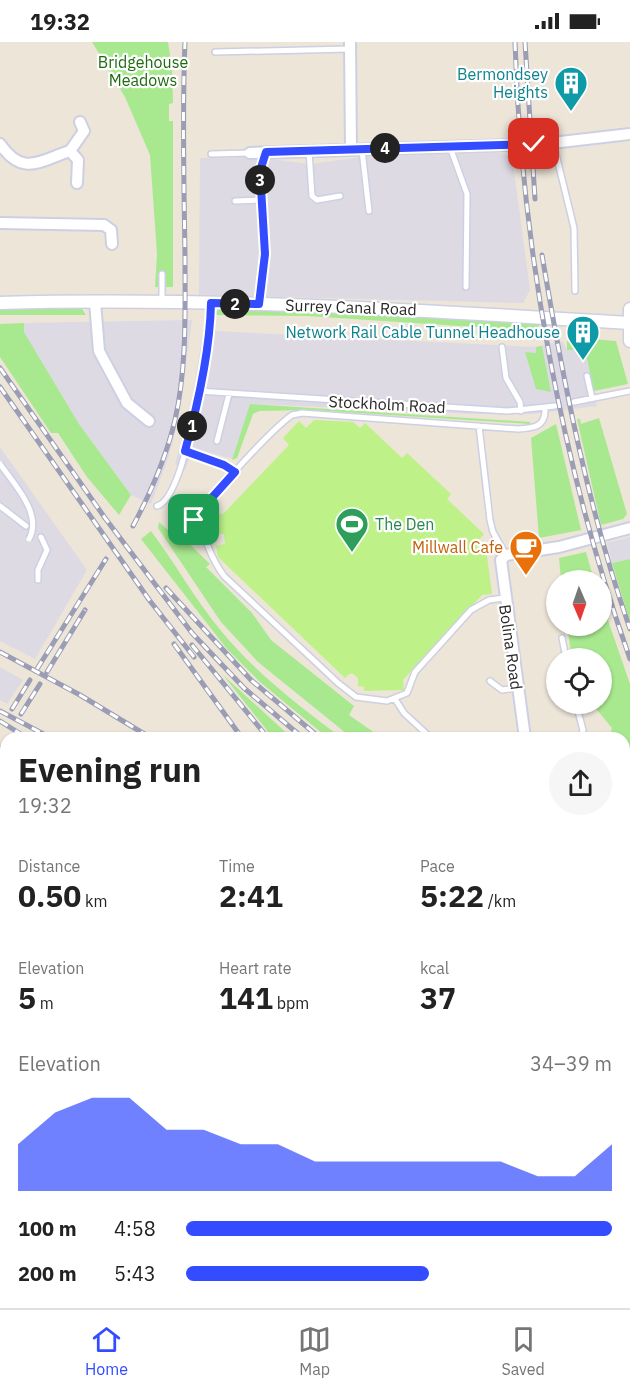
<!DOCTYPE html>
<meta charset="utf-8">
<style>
:root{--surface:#fff;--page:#f6f6f6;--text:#222;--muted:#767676;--line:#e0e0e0;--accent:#334cff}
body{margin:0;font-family:"IBM Plex Sans",sans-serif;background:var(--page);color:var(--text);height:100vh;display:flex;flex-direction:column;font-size:22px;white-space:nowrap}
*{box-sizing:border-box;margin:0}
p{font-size:20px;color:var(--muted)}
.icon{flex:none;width:33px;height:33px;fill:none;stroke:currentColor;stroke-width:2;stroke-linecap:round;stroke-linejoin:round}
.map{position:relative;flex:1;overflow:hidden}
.side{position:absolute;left:0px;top:690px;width:630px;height:576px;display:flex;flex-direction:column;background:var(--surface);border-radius:18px 18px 0 0;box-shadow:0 2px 4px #0004}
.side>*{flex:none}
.needle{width:39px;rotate:178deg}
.tools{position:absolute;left:546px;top:528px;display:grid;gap:12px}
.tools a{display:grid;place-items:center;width:66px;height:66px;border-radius:50%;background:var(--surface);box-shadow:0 2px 4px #0004;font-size:30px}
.pin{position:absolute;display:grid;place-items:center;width:51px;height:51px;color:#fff;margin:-26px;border-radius:12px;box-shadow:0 3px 9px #0006}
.km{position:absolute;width:30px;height:30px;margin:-15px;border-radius:50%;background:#222;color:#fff;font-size:16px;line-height:30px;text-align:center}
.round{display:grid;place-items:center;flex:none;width:63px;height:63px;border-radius:32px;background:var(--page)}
.overview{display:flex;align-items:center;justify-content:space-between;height:102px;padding:0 18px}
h1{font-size:33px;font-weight:700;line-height:45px}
.stats{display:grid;grid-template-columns:repeat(3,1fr);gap:9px;height:102px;padding:6px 18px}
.stats div{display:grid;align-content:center}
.stats b{font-size:30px;font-weight:700}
.stats small{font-size:16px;font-weight:400}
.stats p{font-size:16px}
.chart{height:168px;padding:12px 18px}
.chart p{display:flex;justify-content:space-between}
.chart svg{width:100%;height:108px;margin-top:6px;fill:var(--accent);opacity:.7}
ul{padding:0 18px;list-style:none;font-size:20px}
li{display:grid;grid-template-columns:96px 72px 1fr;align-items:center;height:45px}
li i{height:15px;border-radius:8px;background:var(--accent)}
.status{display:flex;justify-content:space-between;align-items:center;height:42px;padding:0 30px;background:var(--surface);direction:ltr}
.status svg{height:16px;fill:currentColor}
.menu{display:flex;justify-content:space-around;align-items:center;height:84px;border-top:2px solid var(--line);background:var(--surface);font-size:16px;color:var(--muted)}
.menu a{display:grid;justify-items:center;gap:3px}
.menu .selected{color:var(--accent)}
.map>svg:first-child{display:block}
.industrial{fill:#dddae4}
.green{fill:#a8e98f}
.pitch{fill:#bef289}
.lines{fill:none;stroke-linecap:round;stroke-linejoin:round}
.service-casing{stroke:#cdd0e3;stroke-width:8}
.minor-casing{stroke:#cdd0e3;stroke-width:14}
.tertiary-casing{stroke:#cdd0e3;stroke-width:15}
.service{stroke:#fff;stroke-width:5}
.minor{stroke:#fff;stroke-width:10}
.tertiary{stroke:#fff;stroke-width:12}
.rail-casing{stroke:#9b9db5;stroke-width:5}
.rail{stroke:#fff;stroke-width:3;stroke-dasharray:9;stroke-linecap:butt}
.service-bridge-casing{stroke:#cdd0e3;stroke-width:8;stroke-linecap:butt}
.service-bridge{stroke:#fff;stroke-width:5}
.route-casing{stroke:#fff;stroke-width:12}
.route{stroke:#334cff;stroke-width:8}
.labels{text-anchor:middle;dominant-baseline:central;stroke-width:4.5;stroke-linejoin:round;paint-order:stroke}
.park-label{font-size:16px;fill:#1f6b12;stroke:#fff}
.culture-label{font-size:16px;fill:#0d838f;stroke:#fff;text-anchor:end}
.street-label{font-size:16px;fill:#282828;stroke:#fff}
.leisure-label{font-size:16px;fill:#27864d;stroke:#fff;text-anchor:start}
.food-label{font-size:16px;fill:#c56008;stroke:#fff;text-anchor:end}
</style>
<div class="status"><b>19:32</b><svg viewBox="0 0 49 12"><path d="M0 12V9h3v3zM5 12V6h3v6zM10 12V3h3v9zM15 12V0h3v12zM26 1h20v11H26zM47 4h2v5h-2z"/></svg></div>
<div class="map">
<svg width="630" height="1266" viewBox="0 0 630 1266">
<rect width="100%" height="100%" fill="#ece5d8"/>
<path class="industrial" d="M495,110L512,114L530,248L523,261L199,253L200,116L254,115L310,122L363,115Z
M192,278L178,379L168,417L151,462L131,453L79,382L24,290V281Z
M205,279H214V289L534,305L562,299L567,308L585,307L597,364L533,372H476L252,362L233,417L193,406L185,428L175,422L191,362Z
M0,405L87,528L35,617L0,599Z
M630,495V517L612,521L607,501Z
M0,625L23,638L7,662L0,658Z
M624,904L630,908V1036L624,1032Z"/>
<path class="green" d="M92,0H168L172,25L173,61L169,62V79H173V245H155L157,212L150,113L125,55Z
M0,267H82L86,273H0Z
M221,267H290L539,282L538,289L307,274L216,273V269Z
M24,281V290L79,382L131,453L119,473L87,435L58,391H51L0,315V282Z
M590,297L616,299L628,342L594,349L585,308H567V299Z
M542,304L551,350L536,347L525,310L536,311V305Z
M250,362L530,380V382L311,368L259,369L253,372L237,416L232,418Z
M599,376L627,472L623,477L601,483L577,377H580L581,382Z
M556,382L581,488L539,496L531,396Z
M159,480L176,495L178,491L210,522L206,525L252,571L271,598L354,664L349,673L382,696H352L258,620L221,580L158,486Z
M151,489C176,522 195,558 222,590C256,631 299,664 342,696H328L260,640L227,607L141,497Z
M586,510L594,538H561L559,516Z
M630,517V580L612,521Z
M602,561L630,642V723L624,715V696H609L612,686L592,662H602V616H572L567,584H602Z
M223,633L292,696H273Z"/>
<path class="pitch" d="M314,378L353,380L360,386L365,381L402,416L407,411L451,452L447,457L484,492L478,499L486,506L492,552L482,553L403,638L404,648L364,649V645L358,644V636L353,632H349L345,636L218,515L216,504L225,502L224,492H216L213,471L223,472L289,403L283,396L299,379L306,386Z"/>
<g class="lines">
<defs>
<path id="service" d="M215,10L349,7
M553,100L574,186L575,249
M450,105L467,152L466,245
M362,108L369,169
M309,109L312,154L317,158L340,154
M211,112L250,111
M261,158L260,129L266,110
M235,159L261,158L265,212L259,262
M162,232V259
M502,305L506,336L520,360L521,369
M587,334L592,356
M198,349L507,369L555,364
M574,360L630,349
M479,384L490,478L493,490L506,513
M217,399L229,352
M185,409L224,423L235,430
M0,464L26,484
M157,464C186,456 205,311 210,280L211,262
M181,472L202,479
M38,538V528L47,508L41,495
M504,556L489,558L471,568L415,630L407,651L387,659L356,655L338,641L224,534C213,519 200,492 203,473C206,456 275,385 292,373L302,371L518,387C534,386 546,385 545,366
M562,596L566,616
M490,639L502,648L518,646
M395,657L404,671L431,696
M576,662L583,688L580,696
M512,696L524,691
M624,769L630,774
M624,949L630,953
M624,1024L630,1029
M624,1214L630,1213"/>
<path id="minor" d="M350,0L351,107
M0,102C23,135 39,119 70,109L78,118L77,141
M70,109L84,89L80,80
M250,111L543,102L630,92
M0,181L104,183L111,188L112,202
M95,260L99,309L127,361L149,379
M525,696L501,518L506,513L559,505L630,486
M0,831L6,834
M0,996L6,993
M624,1130L630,1134
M0,1152L6,1151
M625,1226L630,1243
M238,1260L240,1266
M566,1260L567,1266
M0,1262L6,1260
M126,1266L143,1260"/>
<path id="tertiary" d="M0,261C210,255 420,268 630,281
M630,267V299"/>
</defs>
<use href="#service" class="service-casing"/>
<use href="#minor" class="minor-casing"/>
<use href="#tertiary" class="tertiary-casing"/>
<use href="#service" class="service"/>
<use href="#minor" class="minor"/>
<use href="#tertiary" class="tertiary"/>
<defs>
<path id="rail" d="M515,0C521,204 562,425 630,617
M525,0L535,157
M542,213C563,338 588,467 630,587
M0,326L105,476L192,591L244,646L303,696
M0,345L150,559L194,615
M133,484C151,450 166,416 175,378C187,325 185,269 185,215C184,143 182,71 185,0
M166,546L251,638L320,696
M174,602L242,696
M192,603L268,696
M0,610L80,653L151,696
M37,627L106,517
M47,630L85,568
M12,667L30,638
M0,669L51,696
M21,672L40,642
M0,679L27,696
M0,709L6,699
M624,882L630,885
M624,893L630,896
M624,1044L630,1048
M624,1057L630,1061
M624,1069L630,1073
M624,1093L630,1096
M624,1105L630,1108"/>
</defs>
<use href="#rail" class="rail-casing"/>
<use href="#rail" class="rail"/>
<defs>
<path id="service-bridge" d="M0,422C14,442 43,472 29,497"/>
</defs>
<use href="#service-bridge" class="service-bridge-casing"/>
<use href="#service-bridge" class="service-bridge"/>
</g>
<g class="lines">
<defs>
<path id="route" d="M194,478L202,479L208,460L235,430L224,423L185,409C198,362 210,310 211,261L259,262L265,212L260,129L266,110L534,102"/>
</defs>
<use href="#route" class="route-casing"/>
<use href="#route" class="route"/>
</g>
<defs>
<symbol id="building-pin" viewBox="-11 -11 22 30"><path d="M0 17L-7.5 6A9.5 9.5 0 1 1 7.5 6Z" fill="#0f9aa8" stroke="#fff"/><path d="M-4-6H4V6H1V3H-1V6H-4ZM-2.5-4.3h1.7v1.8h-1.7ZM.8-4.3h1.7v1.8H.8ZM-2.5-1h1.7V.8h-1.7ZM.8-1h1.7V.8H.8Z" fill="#fff"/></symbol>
<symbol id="stadium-pin" viewBox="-11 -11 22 30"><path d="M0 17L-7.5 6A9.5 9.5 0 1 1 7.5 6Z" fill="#2e9e5b" stroke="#fff"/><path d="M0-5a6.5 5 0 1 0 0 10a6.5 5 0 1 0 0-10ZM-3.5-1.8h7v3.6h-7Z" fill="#fff"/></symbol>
<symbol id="cafe-pin" viewBox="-11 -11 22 30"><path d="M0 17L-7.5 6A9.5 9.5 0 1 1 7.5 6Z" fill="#e8710a" stroke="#fff"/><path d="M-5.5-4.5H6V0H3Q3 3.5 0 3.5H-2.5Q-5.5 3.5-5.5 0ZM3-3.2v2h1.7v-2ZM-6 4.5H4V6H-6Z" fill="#fff"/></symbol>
</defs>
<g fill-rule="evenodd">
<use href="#building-pin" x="552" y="22" width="38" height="52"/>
<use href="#building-pin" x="564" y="271" width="38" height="52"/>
<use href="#stadium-pin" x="333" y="463" width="38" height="52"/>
<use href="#cafe-pin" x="507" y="486" width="38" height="52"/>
</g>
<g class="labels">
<g class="park-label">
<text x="143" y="20">Bridgehouse<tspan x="143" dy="18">Meadows</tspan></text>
</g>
<g class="culture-label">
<text x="548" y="32">Bermondsey<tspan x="548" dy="18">Heights</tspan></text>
<text x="560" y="290">Network Rail Cable Tunnel Headhouse</text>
</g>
<g class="street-label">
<text transform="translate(351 265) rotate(2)">Surrey Canal Road</text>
<text transform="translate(387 362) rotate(3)">Stockholm Road</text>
<text transform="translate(511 605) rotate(82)">Bolina Road</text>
</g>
<g class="leisure-label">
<text x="375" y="482">The Den</text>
</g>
<g class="food-label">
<text x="503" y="505">Millwall Cafe</text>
</g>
</g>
</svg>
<div class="tools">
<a><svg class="needle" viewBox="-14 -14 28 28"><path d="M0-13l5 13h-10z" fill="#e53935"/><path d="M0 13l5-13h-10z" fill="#767676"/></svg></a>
<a><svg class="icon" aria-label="locate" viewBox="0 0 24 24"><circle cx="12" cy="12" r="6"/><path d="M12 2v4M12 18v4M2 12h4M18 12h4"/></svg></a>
</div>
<div class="pin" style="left:194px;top:478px;background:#1e9e55"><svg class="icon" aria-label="arrive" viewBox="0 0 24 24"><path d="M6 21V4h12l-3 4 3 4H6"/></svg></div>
<div class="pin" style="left:534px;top:102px;background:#d93025"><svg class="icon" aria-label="check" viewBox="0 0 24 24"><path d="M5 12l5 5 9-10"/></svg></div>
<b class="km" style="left:192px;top:384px">1</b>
<b class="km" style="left:235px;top:262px">2</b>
<b class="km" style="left:260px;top:138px">3</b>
<b class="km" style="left:385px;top:106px">4</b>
<section class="side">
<div class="overview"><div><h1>Evening run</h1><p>19:32</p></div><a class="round"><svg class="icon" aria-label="share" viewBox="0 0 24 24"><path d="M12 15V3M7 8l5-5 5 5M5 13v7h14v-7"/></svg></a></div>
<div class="stats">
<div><p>Distance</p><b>0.50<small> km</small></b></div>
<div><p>Time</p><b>2:41</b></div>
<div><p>Pace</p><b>5:22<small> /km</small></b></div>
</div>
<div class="stats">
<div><p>Elevation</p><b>5<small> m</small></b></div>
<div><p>Heart rate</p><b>141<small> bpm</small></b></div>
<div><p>kcal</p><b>37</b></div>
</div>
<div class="chart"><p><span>Elevation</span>34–39 m</p>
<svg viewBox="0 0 160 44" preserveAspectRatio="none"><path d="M0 44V25L10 12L20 6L30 6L40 19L50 19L60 25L70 25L80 32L90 32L100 32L110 32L120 32L130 32L140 38L150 38L160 25V44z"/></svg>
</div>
<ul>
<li><b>100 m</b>4:58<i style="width:100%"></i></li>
<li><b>200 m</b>5:43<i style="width:57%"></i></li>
</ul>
</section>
</div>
<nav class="menu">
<a class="selected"><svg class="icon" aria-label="home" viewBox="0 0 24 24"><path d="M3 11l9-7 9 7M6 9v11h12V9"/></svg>Home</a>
<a><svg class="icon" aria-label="map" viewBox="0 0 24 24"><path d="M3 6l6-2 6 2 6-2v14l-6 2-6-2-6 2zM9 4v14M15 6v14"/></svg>Map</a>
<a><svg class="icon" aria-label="saved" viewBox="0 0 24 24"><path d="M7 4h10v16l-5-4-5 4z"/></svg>Saved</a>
</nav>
